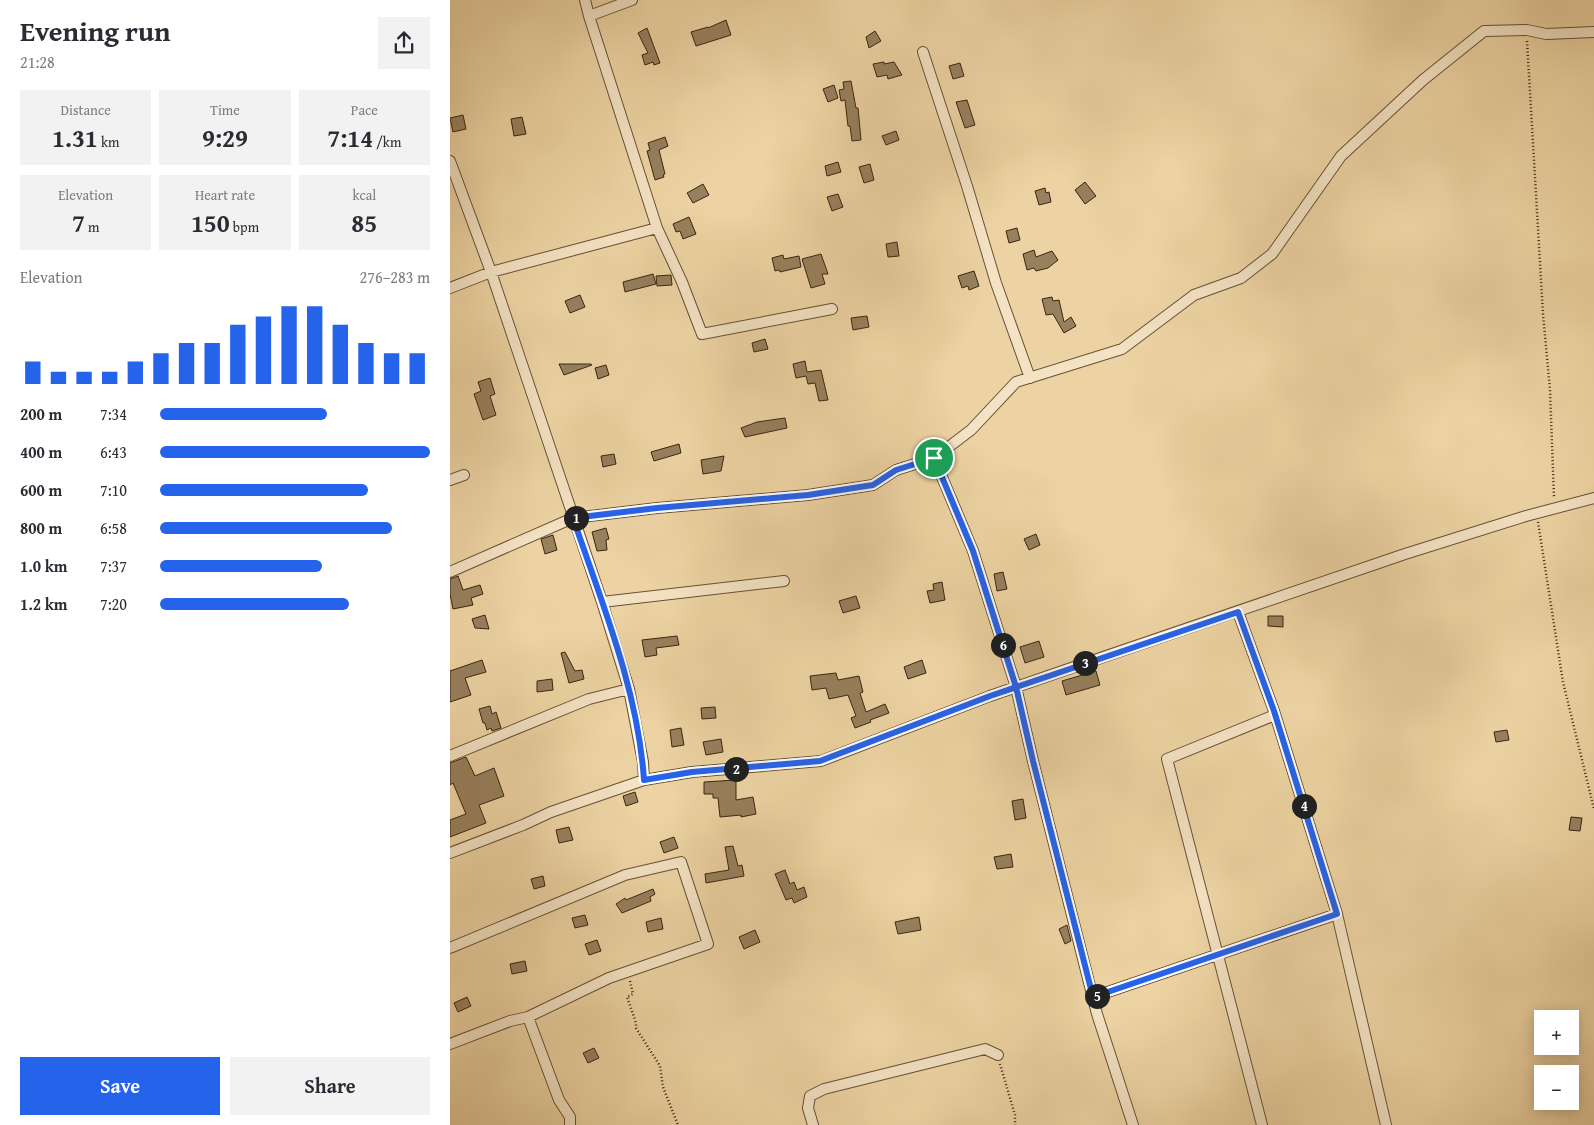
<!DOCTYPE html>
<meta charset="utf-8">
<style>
:root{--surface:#fff;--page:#f2f2f3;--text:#2b2b33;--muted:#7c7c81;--accent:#2563eb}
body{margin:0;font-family:"Gentium Book Plus",serif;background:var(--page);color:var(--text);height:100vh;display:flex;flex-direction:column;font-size:19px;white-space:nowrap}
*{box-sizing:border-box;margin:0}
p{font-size:16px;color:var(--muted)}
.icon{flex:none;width:28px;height:28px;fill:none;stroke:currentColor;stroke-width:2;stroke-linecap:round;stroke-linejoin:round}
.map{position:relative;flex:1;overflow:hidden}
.panel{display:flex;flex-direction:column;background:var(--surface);width:450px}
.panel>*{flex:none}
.controls{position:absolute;left:1084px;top:1010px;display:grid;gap:10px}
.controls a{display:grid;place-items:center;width:45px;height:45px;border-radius:0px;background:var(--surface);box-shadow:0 2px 12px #0003;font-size:25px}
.pin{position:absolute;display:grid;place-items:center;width:42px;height:42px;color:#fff;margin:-21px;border:2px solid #fff;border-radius:50%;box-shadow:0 1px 5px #0007}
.km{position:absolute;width:25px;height:25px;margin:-12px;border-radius:50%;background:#222;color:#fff;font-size:14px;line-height:25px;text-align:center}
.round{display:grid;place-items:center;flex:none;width:52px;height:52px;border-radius:0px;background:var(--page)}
.overview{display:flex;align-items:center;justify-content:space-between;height:85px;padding:0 20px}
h1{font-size:28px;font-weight:800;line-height:38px}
.figures{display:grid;grid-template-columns:repeat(3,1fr);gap:8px;height:85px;padding:5px 20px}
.figures div{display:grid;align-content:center;border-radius:0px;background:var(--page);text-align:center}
.figures b{font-size:25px;font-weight:800}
.figures small{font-size:14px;font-weight:400}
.figures p{font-size:14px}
.chart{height:140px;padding:10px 20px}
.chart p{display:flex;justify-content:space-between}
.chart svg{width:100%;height:90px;margin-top:5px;stroke:var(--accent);stroke-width:6}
.cta{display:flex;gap:10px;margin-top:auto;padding:10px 20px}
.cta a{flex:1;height:58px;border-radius:0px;background:var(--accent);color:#fff;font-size:20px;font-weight:800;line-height:58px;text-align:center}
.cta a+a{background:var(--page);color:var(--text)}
ul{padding:0 20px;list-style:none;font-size:16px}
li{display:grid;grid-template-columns:80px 60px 1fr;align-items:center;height:38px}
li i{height:12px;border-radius:6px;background:var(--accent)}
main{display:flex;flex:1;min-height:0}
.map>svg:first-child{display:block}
.building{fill:#97805d;stroke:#3a2611}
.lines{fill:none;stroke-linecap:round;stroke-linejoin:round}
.minor-casing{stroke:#675136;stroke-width:12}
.path{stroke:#3a2611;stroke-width:2.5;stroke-dasharray:1 2.5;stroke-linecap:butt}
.minor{stroke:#f3e2c3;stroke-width:10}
.route-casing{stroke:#fff;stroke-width:10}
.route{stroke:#2563eb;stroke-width:6}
</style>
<main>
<section class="panel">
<div class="overview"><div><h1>Evening run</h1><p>21:28</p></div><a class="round"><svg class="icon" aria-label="share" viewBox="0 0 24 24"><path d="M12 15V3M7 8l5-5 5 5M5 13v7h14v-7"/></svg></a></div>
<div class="figures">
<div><p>Distance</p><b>1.31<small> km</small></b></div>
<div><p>Time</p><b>9:29</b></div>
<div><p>Pace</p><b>7:14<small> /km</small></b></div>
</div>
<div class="figures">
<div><p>Elevation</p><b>7<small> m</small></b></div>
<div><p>Heart rate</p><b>150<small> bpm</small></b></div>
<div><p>kcal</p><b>85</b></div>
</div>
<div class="chart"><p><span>Elevation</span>276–283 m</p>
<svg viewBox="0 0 160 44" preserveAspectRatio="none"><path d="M5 44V33M15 44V38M25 44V38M35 44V38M45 44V33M55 44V29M65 44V24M75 44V24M85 44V15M95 44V11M105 44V6M115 44V6M125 44V15M135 44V24M145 44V29M155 44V29"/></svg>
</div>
<ul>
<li><b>200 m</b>7:34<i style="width:62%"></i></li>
<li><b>400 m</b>6:43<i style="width:100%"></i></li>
<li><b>600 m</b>7:10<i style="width:77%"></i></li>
<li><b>800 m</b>6:58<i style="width:86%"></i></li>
<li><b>1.0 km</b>7:37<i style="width:60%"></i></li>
<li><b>1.2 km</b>7:20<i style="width:70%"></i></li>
</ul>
<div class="cta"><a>Save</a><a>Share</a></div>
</section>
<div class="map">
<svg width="1144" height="1125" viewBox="0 0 1144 1125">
<rect width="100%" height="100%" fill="#edd3a3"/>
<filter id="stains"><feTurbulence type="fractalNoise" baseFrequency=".004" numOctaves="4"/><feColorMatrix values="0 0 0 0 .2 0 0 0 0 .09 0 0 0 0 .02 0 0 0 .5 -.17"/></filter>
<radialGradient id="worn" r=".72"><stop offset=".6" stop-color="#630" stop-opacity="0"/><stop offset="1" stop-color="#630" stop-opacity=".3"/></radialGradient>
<path class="building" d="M276,20L281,35L246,46L241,32L258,27V28Z
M197,28L210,63L204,65L203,62L195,65L192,55L198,53L188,33Z
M425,31L431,41L419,48L416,37Z
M434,62V64L444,62L452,75L438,79L437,75L427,77L423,64Z
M510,63L514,76L503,79L499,66Z
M401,81L406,108H408L411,140L402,141L400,126H398L395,100L391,101L389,90L394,89L393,82Z
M384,85L388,98L378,102L373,89Z
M517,100L525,125L515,128L506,102Z
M13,115L16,129L3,132L0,118Z
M72,117L76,134L64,136L61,119Z
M446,131L449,140L436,145L432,136Z
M215,137L218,146L209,150L215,174L213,175L214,177L205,180L197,151L200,150L198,143Z
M388,162L391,172L377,176L375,166Z
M420,164L424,180L414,183L409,167Z
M635,182L646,196L635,204L625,190Z
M253,184L259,195L243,203L237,193Z
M595,188L596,193L599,192L601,202L589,205L585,191Z
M388,194L393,207L382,211L377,197Z
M239,217L246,234L233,239L230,231L226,232L223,224Z
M567,228L570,240L559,243L556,231Z
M447,242L449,256L438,257L436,244Z
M584,250L586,257L602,251L608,260L598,268L586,271L584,268L577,270L573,254Z
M371,254L378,274H372L375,284L361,288L352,259Z
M333,255L334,259L349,256L351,267L330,272L329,270L325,271L322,258Z
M524,271L529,286L519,290L518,286L512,288L508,276Z
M203,274L206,284L175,292L173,282Z
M221,275L222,285L207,286L206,276Z
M130,295L135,307L120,313L115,301Z
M602,297L603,301L609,300L614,322L621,317L626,326L614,333L603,314L596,315L592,299Z
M417,316L419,327L403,330L401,318Z
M315,339L318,349L304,352L302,343Z
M355,361L357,372L371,370L378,400L369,401L365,383L358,384L356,376L346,378L343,364Z
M109,364H141L142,365L114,375Z
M156,365L159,375L148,379L145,368Z
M40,378L45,394L40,396L46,415L33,420L24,394L31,391L28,382Z
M335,418L337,428L295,437L291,428L307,422Z
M229,444L231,453L204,461L201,452Z
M164,454L166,464L153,467L151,456Z
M274,456L271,471L253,474L251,460Z
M156,528L159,539L156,540L157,550L147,551L142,532Z
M586,534L590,545L579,550L574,539Z
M103,535L107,550L95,554L91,539Z
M553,572L557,589L547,591L544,574Z
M8,576L13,590L30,585L33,594L21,598L23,605L3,609L0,594V579Z
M492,582L495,600L480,603L477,591L484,590L483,584Z
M406,596L410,608L393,613L389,601Z
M35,615L39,629L25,628L22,619Z
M818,616H833V627L818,626Z
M227,636L229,645L206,648L207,655L195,657L192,640Z
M589,641L594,657L575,663L570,647Z
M115,652L125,671L132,670L134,679L119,683L111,653Z
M32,660L36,672L15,678L21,695L0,702V671Z
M472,660L476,673L458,679L454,667Z
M646,671L650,685L616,695L612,681Z
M386,673L388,680L409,676L413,692L410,693L416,712L435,704L439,713L420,720L421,722L405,728L401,718L406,716L398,695L379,699L376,688L362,690L360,676Z
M102,679L103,690L87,692V681Z
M40,706L42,714L46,712L51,728L42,731L41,728L37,730L35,723H33L29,709Z
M265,707L266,718L252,719L251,708Z
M231,728L234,745L222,747L220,730Z
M1057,730L1059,740L1046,742L1044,732Z
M271,739L273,752L256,755L253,742Z
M16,757L25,776L44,768L54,796L29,805L36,823L0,837V820L16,814L3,783L0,785V763Z
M286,780V800L303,797L306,814L291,817V815L270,817L268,798H263V794H254V782Z
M185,792L188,802L176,806L173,796Z
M573,799L576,818L565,820L562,801Z
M1121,817L1132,818L1130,831L1119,830Z
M119,827L123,840L109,843L106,830Z
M224,837L228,848L214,853L210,842Z
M283,846L288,866L292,865L294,876L256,883L255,874L279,870L275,847Z
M561,854L563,867L547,869L544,857Z
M335,870L340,884L344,882L347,890L354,887L357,897L344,903L342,898L336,900L325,874Z
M93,876L95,886L84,889L81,879Z
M203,889L205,894L200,897L201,901L172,913L166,904L175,898L176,900Z
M135,915L138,925L125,928L122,918Z
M469,917L471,930L448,934L445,922Z
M211,918L213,929L198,932L196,922Z
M617,925L621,941L615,944L609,929Z
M305,930L310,942L294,949L289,937Z
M147,940L151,951L139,955L135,944Z
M75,961L77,971L62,974L60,964Z
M17,997L21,1006L8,1012L4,1003Z
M144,1048L149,1058L138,1063L133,1053Z"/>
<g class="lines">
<defs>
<path id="minor" d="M135,0L139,16L207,228
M139,16L182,0
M473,52L517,186L546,283L580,378
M0,161L41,272L152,602L179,689L193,762L194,780
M0,288L41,272L207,228L232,282L252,334L382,309
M0,480L14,475
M0,572L123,518L207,508L358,495L423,485L446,470L484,458
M152,602L334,581
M788,612L824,711L887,914L936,1125
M0,756L139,699L179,689
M0,853L73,825L101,812L194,780L242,772L371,761L540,696L627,666L955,554L1076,516L1144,498
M0,948L175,875L231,862L258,944L159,978L78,1017
M643,997L887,914
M0,1044L60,1021L78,1017L109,1100L120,1117V1125
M363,1125L358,1108L360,1096L374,1089L535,1049L548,1055
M683,1125L647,1014L583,761L566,687L523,551L484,458L521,430L566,382L672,349L744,295L791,278L822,254L891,156L973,80L1034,31L1077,30L1096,34L1144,32
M812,1125L717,759L825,715"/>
</defs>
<use href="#minor" class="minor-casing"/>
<path class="path" d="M1077,41L1093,314L1100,390L1104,497
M1088,522L1113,682L1144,809
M180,981L183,994L177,997L186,1023V1028L210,1066L213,1087L228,1125
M550,1064L565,1115V1125"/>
<use href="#minor" class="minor"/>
</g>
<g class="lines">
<defs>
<path id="route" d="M484,458L446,470L423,485L358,495L207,508L123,518C152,603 188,690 194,780L242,772L370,761L540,696C623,668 705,640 788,612L824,711L887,914L643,997L583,761L566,687L523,551L484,458"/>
</defs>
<use href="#route" class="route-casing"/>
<use href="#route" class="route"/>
</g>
<rect width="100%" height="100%" filter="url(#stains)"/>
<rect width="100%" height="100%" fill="url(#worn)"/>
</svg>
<div class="controls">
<a>+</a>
<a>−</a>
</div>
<div class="pin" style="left:484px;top:458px;background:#1e9e55"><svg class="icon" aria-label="arrive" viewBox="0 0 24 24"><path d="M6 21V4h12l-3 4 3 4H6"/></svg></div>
<b class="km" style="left:126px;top:518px">1</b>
<b class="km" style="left:286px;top:769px">2</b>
<b class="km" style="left:635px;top:663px">3</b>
<b class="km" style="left:854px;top:806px">4</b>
<b class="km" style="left:647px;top:996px">5</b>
<b class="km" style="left:553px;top:645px">6</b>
</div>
</main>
